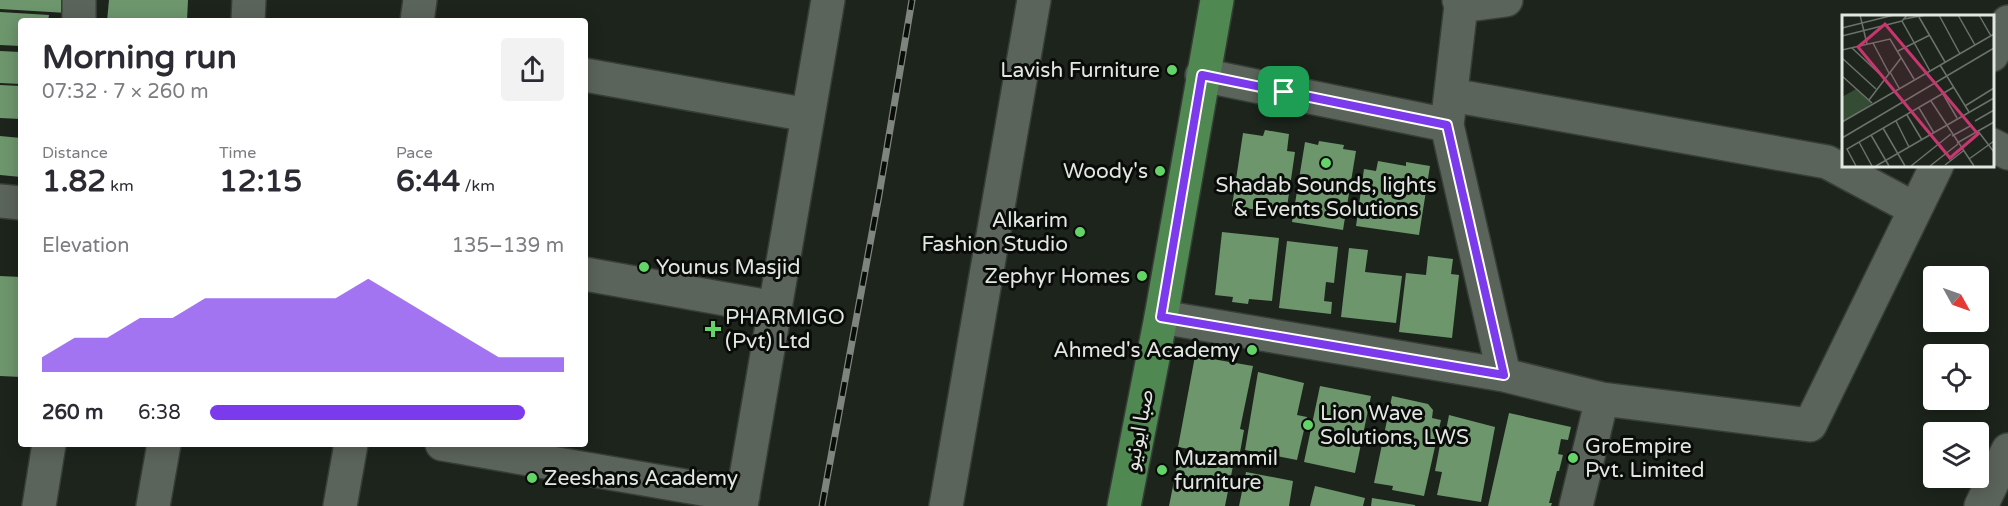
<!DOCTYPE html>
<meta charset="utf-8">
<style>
:root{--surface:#fff;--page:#f2f2f3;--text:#2b2b33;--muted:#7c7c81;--accent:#7c3aed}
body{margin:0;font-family:"Varela Round","Noto Sans Arabic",sans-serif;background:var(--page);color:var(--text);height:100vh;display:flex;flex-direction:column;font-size:22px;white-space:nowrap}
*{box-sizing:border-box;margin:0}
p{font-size:20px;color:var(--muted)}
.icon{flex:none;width:33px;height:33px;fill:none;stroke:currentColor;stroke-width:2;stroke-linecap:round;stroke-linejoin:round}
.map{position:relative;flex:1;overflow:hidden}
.details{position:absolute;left:18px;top:18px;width:570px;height:429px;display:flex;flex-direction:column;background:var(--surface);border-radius:6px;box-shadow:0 3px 15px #0003}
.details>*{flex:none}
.needle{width:39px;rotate:130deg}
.controls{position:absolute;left:1923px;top:266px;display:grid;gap:12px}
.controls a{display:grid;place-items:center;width:66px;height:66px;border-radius:6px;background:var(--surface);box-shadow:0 3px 15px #0003;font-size:30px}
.pin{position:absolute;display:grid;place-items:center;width:51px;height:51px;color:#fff;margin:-26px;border-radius:12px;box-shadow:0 3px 9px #0006}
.round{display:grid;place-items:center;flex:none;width:63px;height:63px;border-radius:6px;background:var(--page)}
.overview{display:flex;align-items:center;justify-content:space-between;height:102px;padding:0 24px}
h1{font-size:33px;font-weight:800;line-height:45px}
.stats{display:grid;grid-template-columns:repeat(3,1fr);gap:9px;height:102px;padding:6px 24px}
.stats div{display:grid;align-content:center}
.stats b{font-size:30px;font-weight:800}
.stats small{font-size:16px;font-weight:400}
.stats p{font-size:16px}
.chart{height:168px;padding:12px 24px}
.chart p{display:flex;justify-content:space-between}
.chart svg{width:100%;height:108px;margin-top:6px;fill:var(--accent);opacity:.7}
ul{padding:0 24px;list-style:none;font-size:20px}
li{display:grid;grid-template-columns:96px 72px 1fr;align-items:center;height:45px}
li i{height:15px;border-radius:8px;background:var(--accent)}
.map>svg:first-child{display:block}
.building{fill:#6d966d}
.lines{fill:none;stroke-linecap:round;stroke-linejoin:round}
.minor-casing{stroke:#373d37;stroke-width:36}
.major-casing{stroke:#373d37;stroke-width:36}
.minor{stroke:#5b645b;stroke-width:33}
.major{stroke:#4f8851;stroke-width:33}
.rail-casing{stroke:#7e857e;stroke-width:7}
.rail{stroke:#090c09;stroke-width:4.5;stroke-dasharray:14;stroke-linecap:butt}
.route-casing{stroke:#fff;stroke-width:12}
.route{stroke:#7c3aed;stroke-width:8}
.poi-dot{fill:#63d468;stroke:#090c09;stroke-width:2}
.labels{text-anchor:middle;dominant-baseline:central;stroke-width:6;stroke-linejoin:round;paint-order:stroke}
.poi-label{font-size:21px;fill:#e2e7e2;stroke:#090c09;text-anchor:start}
.street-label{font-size:21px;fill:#e2e7e2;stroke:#090c09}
.inset-road{fill:none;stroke:#6b726b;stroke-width:1.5}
.view{fill:#c7376f;fill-opacity:0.15;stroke:#c7376f;stroke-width:3}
.inset-edge{fill:none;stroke:#e2e7e2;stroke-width:3}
</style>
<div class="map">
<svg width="2008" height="506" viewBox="0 0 2008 506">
<rect width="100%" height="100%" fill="#1c241c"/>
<path class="building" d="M0,0H68L67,13L0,9Z
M109,0H188L187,21H107Z
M0,12L49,15L48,21H21V46L0,45Z
M0,51L21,52V84L0,83Z
M0,85L21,86V119L0,118Z
M1265,130L1289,134L1287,151L1295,152L1286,214L1232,206L1243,133L1263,136Z
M0,136L21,138V177L0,175Z
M1319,141L1344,145L1343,149L1356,151L1343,230L1292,222L1305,142L1318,145Z
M1378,161L1406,166V162L1430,166L1419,235L1356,226L1364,169L1376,171Z
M1222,232L1279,238L1272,301L1249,299L1248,304L1232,302L1233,297L1215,295Z
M1287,241L1338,247L1334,283L1326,282L1324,301L1332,302L1331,314L1279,308Z
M1349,248L1368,250L1365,272L1402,276L1396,323L1341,317Z
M1428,256L1453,259L1451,274L1459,275L1452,338L1399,332L1406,273L1426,275Z
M0,276L21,277V377L0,376Z
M1195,356L1253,366L1240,429L1244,430L1239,458L1178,447Z
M1258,372L1304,383L1297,415L1307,417L1297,460L1245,450Z
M1320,386L1371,396L1355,473L1304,462Z
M1392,396L1428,404L1433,410L1432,418L1441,420L1424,496L1392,490L1393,486L1374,483Z
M1509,413L1571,427L1568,440L1561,439L1558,454L1563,455L1559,471H1557L1549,503H1552L1551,506H1488Z
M1449,415L1495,427L1481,502L1437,495L1442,472L1435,471L1440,445L1443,446Z
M1179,456L1233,466L1225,506H1169Z
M1246,472L1293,481L1289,506H1239Z
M1315,486L1365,498L1363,506H1310Z
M1372,498L1415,505V506H1371Z"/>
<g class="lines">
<defs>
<path id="minor" d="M1459,0L1461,6L1447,125L1504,375
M1461,6L1506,0
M79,21V0
M248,21L249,0
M417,21L420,0
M1992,55L2008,22
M585,75L808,115
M1202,75L1447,125
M1451,95L1827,162L1915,209
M1992,145L2008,153
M0,201L21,203
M585,274L775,308
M1161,317L1504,375L1602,399L1810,425L1937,165
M442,444L743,496
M39,506L49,444
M153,506L164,444
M340,506L351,444
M741,506L828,0
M946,506L1034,0
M1576,506L1602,399
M1981,506L2008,450"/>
<path id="major" d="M1124,506L1161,317L1217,0"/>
</defs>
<use href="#minor" class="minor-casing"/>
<use href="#major" class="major-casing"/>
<use href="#minor" class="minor"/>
<use href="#major" class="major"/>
<defs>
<path id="rail" d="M822,506L879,195L912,0"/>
</defs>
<use href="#rail" class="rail-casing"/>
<use href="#rail" class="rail"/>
</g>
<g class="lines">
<defs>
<path id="route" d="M1202,75L1447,125L1504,375L1161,317Z"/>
</defs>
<use href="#route" class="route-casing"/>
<use href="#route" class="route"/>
</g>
<g class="poi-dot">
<circle cx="1172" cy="70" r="6"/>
<circle cx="1326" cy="163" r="6"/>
<circle cx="1160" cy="171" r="6"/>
<circle cx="1080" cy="232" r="6"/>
<circle cx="644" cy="267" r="6"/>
<circle cx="1142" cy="276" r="6"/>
<path d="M710 320h6v6h6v6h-6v6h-6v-6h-6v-6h6z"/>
<circle cx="1252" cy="350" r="6"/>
<circle cx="1308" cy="425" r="6"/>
<circle cx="1573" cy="458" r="6"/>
<circle cx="1162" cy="470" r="6"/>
<circle cx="532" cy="478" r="6"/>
</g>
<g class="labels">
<g class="poi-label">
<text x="1160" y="70" text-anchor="end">Lavish Furniture</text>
<text x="1148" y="171" text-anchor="end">Woody's</text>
<text x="1326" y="185" text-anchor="middle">Shadab Sounds, lights<tspan x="1326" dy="24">&amp; Events Solutions</tspan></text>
<text x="1068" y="220" text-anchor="end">Alkarim<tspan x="1068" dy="24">Fashion Studio</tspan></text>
<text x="656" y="267">Younus Masjid</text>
<text x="1130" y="276" text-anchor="end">Zephyr Homes</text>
<text x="725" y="317">PHARMIGO<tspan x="725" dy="24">(Pvt) Ltd</tspan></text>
<text x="1240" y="350" text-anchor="end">Ahmed's Academy</text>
<text x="1320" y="413">Lion Wave<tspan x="1320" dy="24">Solutions, LWS</tspan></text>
<text x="1585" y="446">GroEmpire<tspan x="1585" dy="24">Pvt. Limited</tspan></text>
<text x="1174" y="458">Muzammil<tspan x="1174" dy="24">furniture</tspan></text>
<text x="544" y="478">Zeeshans Academy</text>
</g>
<g class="street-label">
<text transform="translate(1139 430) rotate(-79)">صبا ایونیو</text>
</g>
</g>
<g transform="translate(1842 15)">
<rect width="152" height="152" fill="#1c241c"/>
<path d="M14,74L30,88L0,108V82Z" fill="#344c34"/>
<path class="inset-road" d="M18,0L25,29M65,0L60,6L88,56M97,0L118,39M116,0L133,30M137,0L149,21M77,2L103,47M62,4L84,0M0,13L52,0M0,21L60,6M31,28L47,58M10,33L41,62M0,35L48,24L72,64M56,36L88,20M0,43L34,74M98,50L127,97M48,57L57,73M0,61L30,88M101,79L115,103M27,85L59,43M89,86L132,151M123,91L152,73M77,93L92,118M65,100L80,125M54,106L67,132M133,106L152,95M0,107L152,19M41,113L63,151M136,116L152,137M29,120L47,151M110,121L130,110M0,123L152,33M17,127L30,151M115,128L152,107M127,144L152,126M103,150L121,136M14,151L5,134L112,72M34,151L152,83M69,151L109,119M88,151L116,129"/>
<path class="view" d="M43,9L136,119L108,143L16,32Z"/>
<rect width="152" height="152" class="inset-edge"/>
</g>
</svg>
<div class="controls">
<a><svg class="needle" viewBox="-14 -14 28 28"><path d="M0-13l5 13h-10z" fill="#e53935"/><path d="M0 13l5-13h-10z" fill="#7c7c81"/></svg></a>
<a><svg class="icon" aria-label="locate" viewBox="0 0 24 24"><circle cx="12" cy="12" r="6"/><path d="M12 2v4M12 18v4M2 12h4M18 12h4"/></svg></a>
<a><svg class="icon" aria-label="layers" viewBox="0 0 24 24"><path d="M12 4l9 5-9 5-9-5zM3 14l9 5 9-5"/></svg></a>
</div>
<div class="pin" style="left:1284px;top:92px;background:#1e9e55"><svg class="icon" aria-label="arrive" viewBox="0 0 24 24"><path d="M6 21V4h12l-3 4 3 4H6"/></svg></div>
<section class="details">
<div class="overview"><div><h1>Morning run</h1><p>07:32 · 7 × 260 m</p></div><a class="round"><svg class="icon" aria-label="share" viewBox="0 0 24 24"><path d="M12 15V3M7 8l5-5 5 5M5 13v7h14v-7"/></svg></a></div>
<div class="stats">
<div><p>Distance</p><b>1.82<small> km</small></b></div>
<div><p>Time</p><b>12:15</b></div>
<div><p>Pace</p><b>6:44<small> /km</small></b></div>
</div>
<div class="chart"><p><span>Elevation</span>135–139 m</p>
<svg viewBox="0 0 160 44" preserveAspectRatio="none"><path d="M0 44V38L10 30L20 30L30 22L40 22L50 14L60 14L70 14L80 14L90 14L100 6L110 14L120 22L130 30L140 38L150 38L160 38V44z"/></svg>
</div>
<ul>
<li><b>260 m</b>6:38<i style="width:89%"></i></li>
</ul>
</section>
</div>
